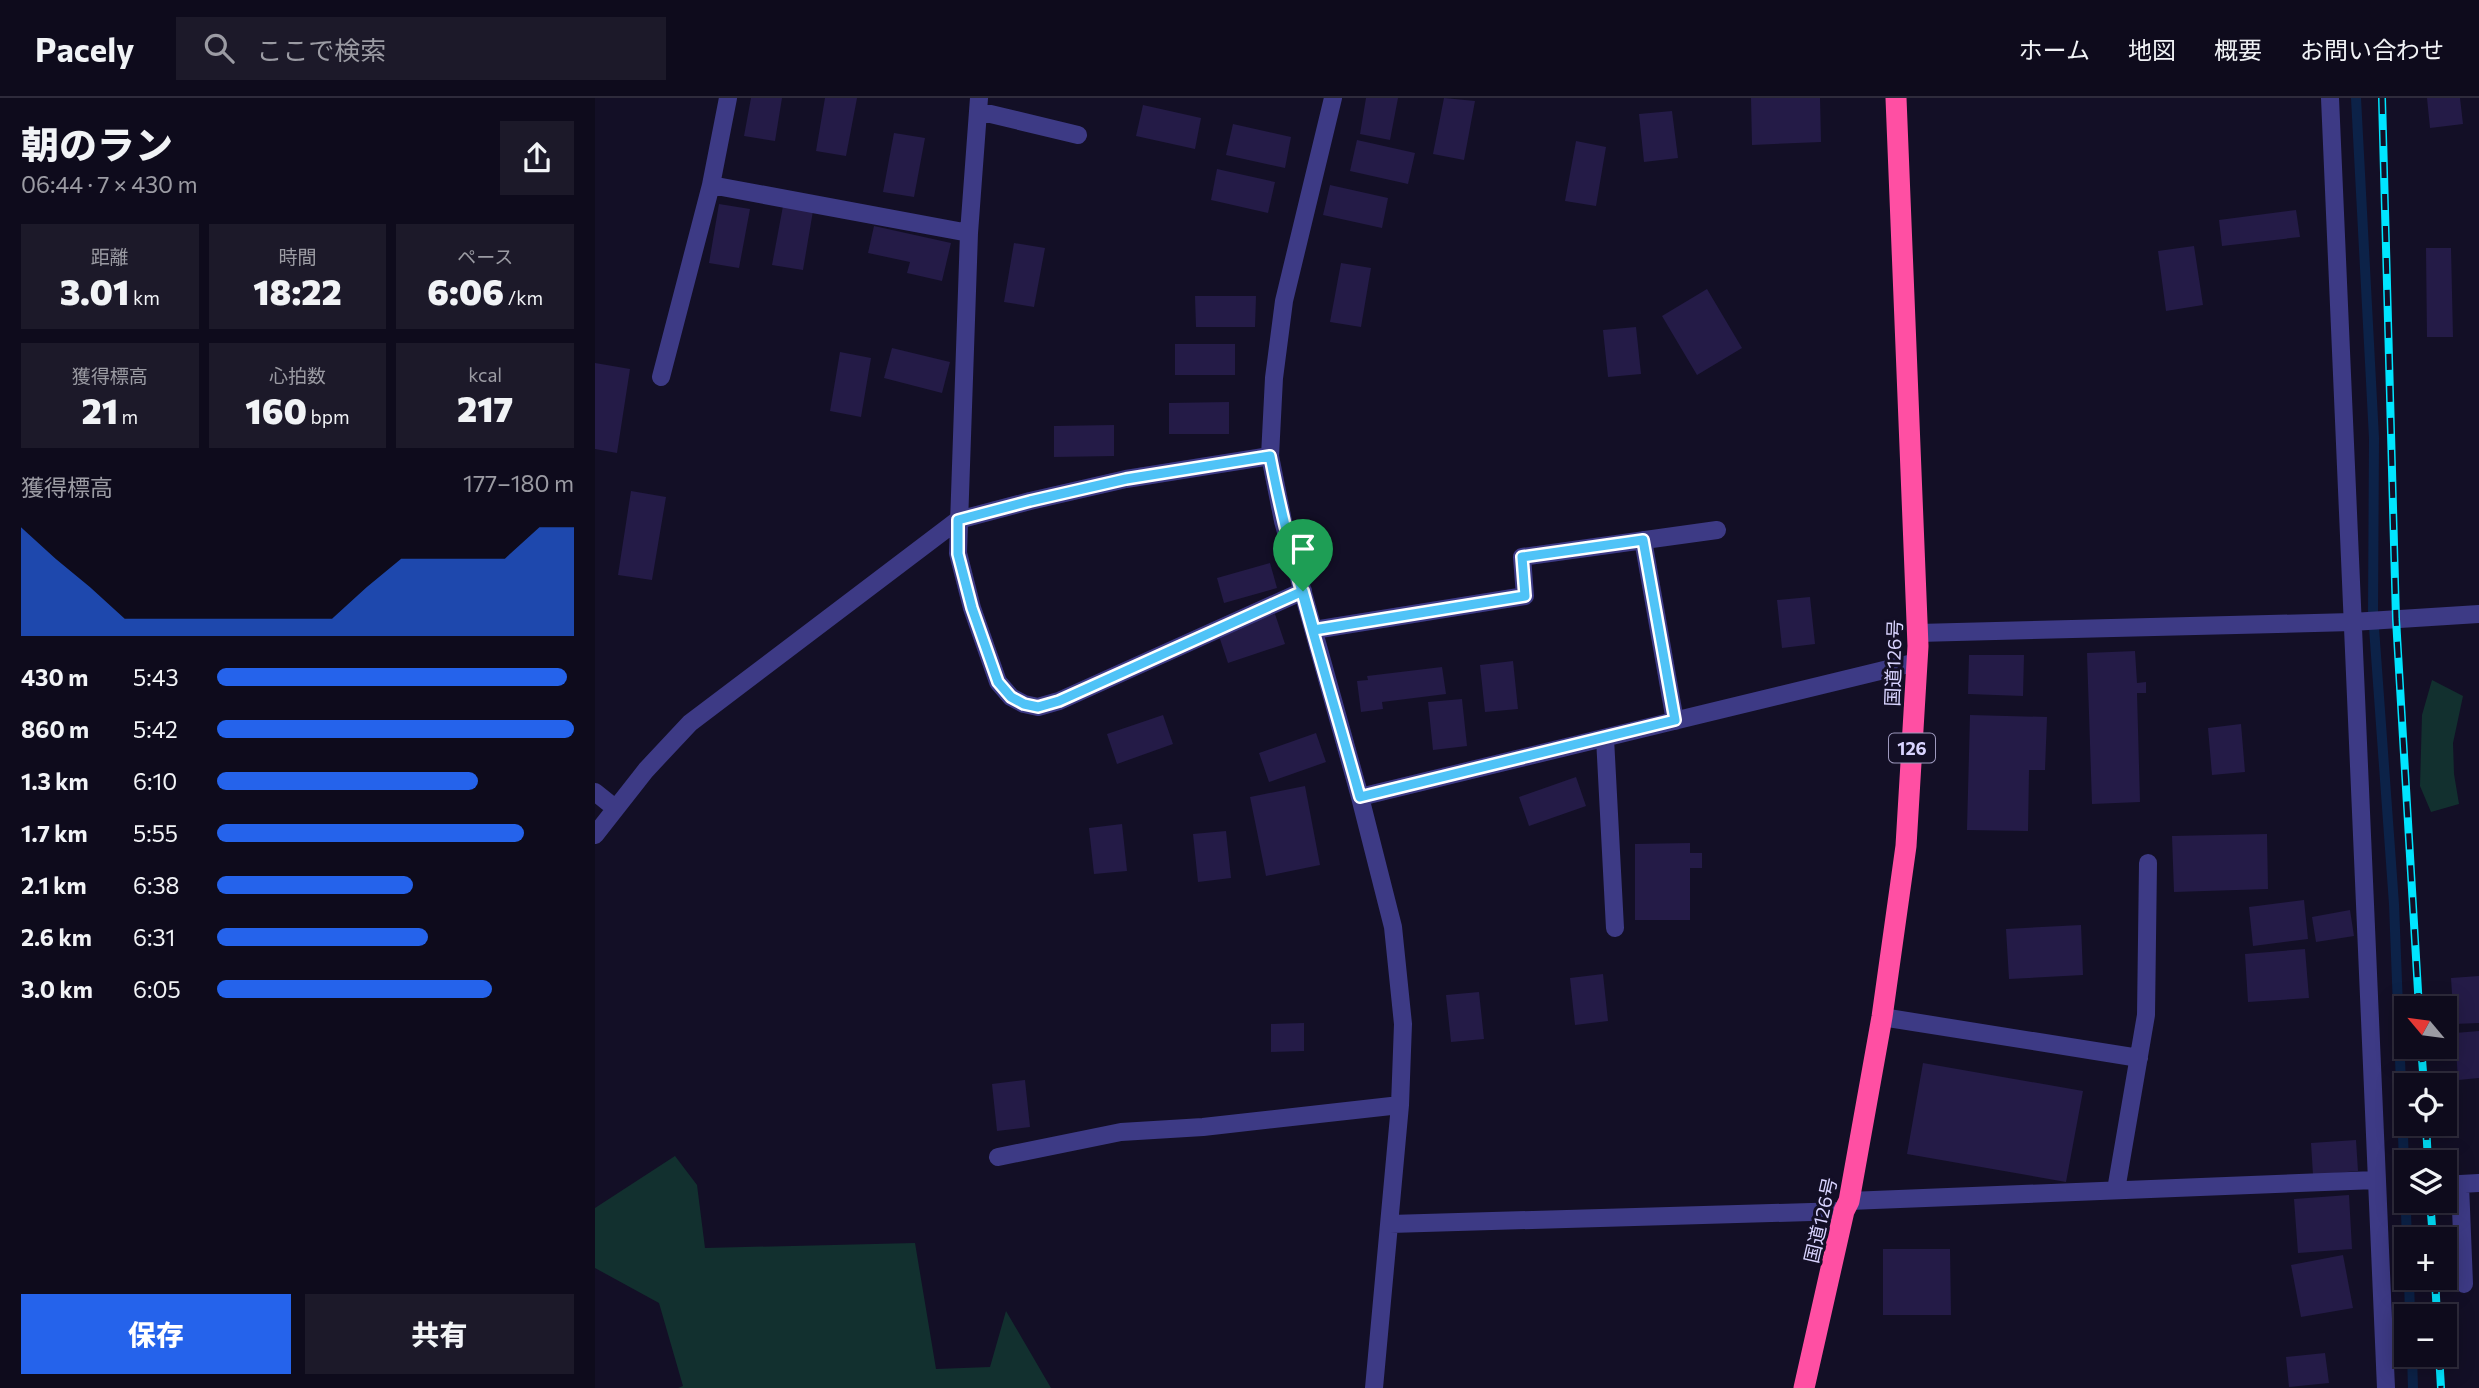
<!DOCTYPE html>
<html lang="ja">
<meta charset="utf-8">
<style>
:root{--surface:#0e0b1c;--page:#1c1929;--text:#f1f3f6;--muted:#9b9ba3;--line:#2e2b3b;--accent:#2563eb}
body{margin:0;font-family:Commissioner,"Noto Sans JP",sans-serif;background:var(--page);color:var(--text);height:100vh;display:flex;flex-direction:column;font-size:26px;white-space:nowrap}
*{box-sizing:border-box;margin:0}
p{font-size:23px;color:var(--muted)}
.icon{flex:none;width:38px;height:38px;fill:none;stroke:currentColor;stroke-width:2;stroke-linecap:round;stroke-linejoin:round}
.map{position:relative;flex:1;overflow:hidden}
.drawer{display:flex;flex-direction:column;background:var(--surface);width:595px}
.drawer>*{flex:none}
.needle{width:46px;rotate:299deg}
.fabs{position:absolute;left:1799px;top:898px;display:grid;gap:14px}
.fabs a{display:grid;place-items:center;width:63px;height:63px;border-radius:0px;background:var(--surface);box-shadow:0 4px 18px #0003,0 0 0 2px var(--line);font-size:35px}
.pin{position:absolute;display:grid;place-items:center;width:60px;height:60px;color:#fff;margin:-72px -30px;border-radius:50% 50% 50% 0;rotate:-45deg;box-shadow:0 0 7px #0007}
.pin .icon{rotate:45deg}
.round{display:grid;place-items:center;flex:none;width:74px;height:74px;border-radius:0px;background:var(--page)}
.head{display:flex;align-items:center;justify-content:space-between;height:119px;padding:0 21px}
h1{font-size:38px;font-weight:800;line-height:52px}
.metrics{display:grid;grid-template-columns:repeat(3,1fr);gap:10px;height:119px;padding:7px 21px}
.metrics div{display:grid;align-content:center;border-radius:0px;background:var(--page);text-align:center}
.metrics b{font-size:35px;font-weight:800}
.metrics small{font-size:19px;font-weight:400}
.metrics p{font-size:19px}
.chart{height:196px;padding:14px 21px}
.chart p{display:flex;justify-content:space-between}
.chart svg{width:100%;height:126px;margin-top:7px;fill:var(--accent);opacity:.7}
.button{display:flex;gap:14px;margin-top:auto;padding:14px 21px}
.button a{flex:1;height:80px;border-radius:0px;background:var(--accent);color:#fff;font-size:28px;font-weight:800;line-height:80px;text-align:center}
.button a+a{background:var(--page);color:var(--text)}
ul{padding:0 21px;list-style:none;font-size:23px}
li{display:grid;grid-template-columns:112px 84px 1fr;align-items:center;height:52px}
li i{height:18px;border-radius:9px;background:var(--accent)}
header{display:flex;align-items:center;gap:42px;box-sizing:border-box;height:98px;padding:0 35px;background:var(--surface);border-bottom:2px solid var(--line)}
header strong{font-size:33px}
nav{display:flex;gap:38px;margin-inline-start:auto;font-size:24px}
.search{width:490px;height:63px;background:var(--page);display:flex;align-items:center;gap:18px;box-sizing:border-box;padding:0 24px;border-radius:0px;color:var(--muted);font-size:26px}
main{display:flex;flex:1;min-height:0}
.map>svg:first-child{display:block}
.green{fill:#12302f}
.lines{fill:none;stroke-linecap:round;stroke-linejoin:round}
.stream{stroke:#0c2248;stroke-width:10}
.building{fill:#241b47}
.minor{stroke:#3d3a85;stroke-width:18}
.highway{stroke:#ff4fa3;stroke-width:21}
.rail-casing{stroke:#00e5ff;stroke-width:8}
.rail{stroke:#130f26;stroke-width:5;stroke-dasharray:16;stroke-linecap:butt}
.route-casing{stroke:#fff;stroke-width:14}
.route{stroke:#4fc3f7;stroke-width:9}
.labels{text-anchor:middle;dominant-baseline:central;stroke-width:6;stroke-linejoin:round;paint-order:stroke}
.shield{fill:#130f26;stroke:#9e99be;stroke-width:2}
.shield-label{font-size:18px;font-weight:bold;fill:#d9d4ff}
.street-label{font-size:19px;fill:#d9d4ff;stroke:#130f26}
</style>
<header>
<strong>Pacely</strong>
<div class="search"><svg class="icon" aria-label="search" viewBox="0 0 24 24"><circle cx="10" cy="10" r="6"/><path d="M15 15l6 6"/></svg>ここで検索</div>
<nav><a>ホーム</a><a>地図</a><a>概要</a><a>お問い合わせ</a></nav>
</header>
<main>
<section class="drawer">
<div class="head"><div><h1>朝のラン</h1><p>06:44 · 7 × 430 m</p></div><a class="round"><svg class="icon" aria-label="share" viewBox="0 0 24 24"><path d="M12 15V3M7 8l5-5 5 5M5 13v7h14v-7"/></svg></a></div>
<div class="metrics">
<div><p>距離</p><b>3.01<small> km</small></b></div>
<div><p>時間</p><b>18:22</b></div>
<div><p>ペース</p><b>6:06<small> /km</small></b></div>
</div>
<div class="metrics">
<div><p>獲得標高</p><b>21<small> m</small></b></div>
<div><p>心拍数</p><b>160<small> bpm</small></b></div>
<div><p>kcal</p><b>217</b></div>
</div>
<div class="chart"><p><span>獲得標高</span>177–180 m</p>
<svg viewBox="0 0 160 44" preserveAspectRatio="none"><path d="M0 44V6L10 17L20 27L30 38L40 38L50 38L60 38L70 38L80 38L90 38L100 27L110 17L120 17L130 17L140 17L150 6L160 6V44z"/></svg>
</div>
<ul>
<li><b>430 m</b>5:43<i style="width:98%"></i></li>
<li><b>860 m</b>5:42<i style="width:100%"></i></li>
<li><b>1.3 km</b>6:10<i style="width:73%"></i></li>
<li><b>1.7 km</b>5:55<i style="width:86%"></i></li>
<li><b>2.1 km</b>6:38<i style="width:55%"></i></li>
<li><b>2.6 km</b>6:31<i style="width:59%"></i></li>
<li><b>3.0 km</b>6:05<i style="width:77%"></i></li>
</ul>
<div class="button"><a>保存</a><a>共有</a></div>
</section>
<div class="map">
<svg width="1884" height="1290" viewBox="0 0 1884 1290">
<rect width="100%" height="100%" fill="#130f26"/>
<path class="green" d="M1837,582L1868,598L1858,645L1859,676L1864,706L1836,714L1825,688L1827,617Z
M80,1058L102,1087L110,1150L320,1145L341,1271L395,1269L411,1213L456,1290H83L88,1288L64,1205L0,1170V1110Z"/>
<g class="lines">
<path class="stream" d="M1761,0L1779,340L1778,516L1799,806L1812,1141
M1814,1180L1815,1218
M1817,1256L1818,1290"/>
</g>
<path class="building" d="M156,0H187L180,43L149,38Z
M230,0H262L251,58L221,53Z
M771,0H803L795,42L765,36Z
M849,0L880,3L869,62L838,56Z
M1156,0H1225L1226,44L1157,47Z
M1832,0H1865L1868,26L1835,30Z
M548,7L606,20L600,51L541,38Z
M1077,13L1083,60L1049,64L1044,16Z
M638,26L696,39L690,70L631,57Z
M299,35L330,40L319,99L288,94Z
M762,42L820,55L813,86L755,73Z
M981,43L1011,49L1001,108L970,103Z
M622,71L680,84L673,115L616,102Z
M735,87L793,100L787,130L728,117Z
M124,106L155,111L144,170L114,165Z
M188,108L218,113L208,172L177,167Z
M1701,112L1705,139L1627,148L1624,122Z
M279,128L356,145L347,183L312,175L315,164L273,155Z
M419,145L450,150L439,209L409,204Z
M1599,148L1608,207L1571,213L1563,153Z
M1831,150H1856L1858,239H1832Z
M746,165L776,170L766,229L735,224Z
M1112,191L1147,250L1102,277L1067,218Z
M600,198H661L660,229H601Z
M1041,229L1046,276L1013,279L1008,232Z
M580,246H640V277H580Z
M297,250L355,264L347,295L289,280Z
M245,254L276,260L266,319L235,313Z
M0,265L35,271L22,355L0,351Z
M634,304V336H574V305Z
M519,327V358L459,359V328Z
M36,393L71,399L57,482L23,477Z
M675,465L682,490L629,505L622,480Z
M1215,499L1220,546L1187,550L1182,502Z
M680,516L690,546L633,565L623,535Z
M1540,553L1542,585L1551,584V595H1542L1545,704L1497,706L1492,555Z
M1374,557H1429L1428,598L1373,596Z
M918,563L923,611L890,614L885,567Z
M847,569L851,596L787,604L788,611L766,614L762,583L773,582L772,578Z
M867,601L872,648L838,652L833,604Z
M568,617L578,646L522,666L512,636Z
M1375,617L1452,619L1450,672H1434L1433,733L1372,732Z
M1646,626L1650,674L1617,677L1613,630Z
M721,635L731,664L674,684L664,655Z
M981,679L991,708L934,728L924,699Z
M710,688L725,767L671,778L655,699Z
M527,726L532,773L499,776L494,730Z
M631,733L636,780L603,784L598,736Z
M1672,736L1673,791L1579,794L1577,738Z
M1095,745V755H1107V770H1095V822H1040V746Z
M1709,802L1713,841L1658,848L1654,809Z
M1755,812L1759,838L1721,844L1717,819Z
M1486,827L1488,877L1414,881L1411,831Z
M1710,851L1714,900L1653,904L1650,856Z
M1008,876L1013,923L980,927L975,880Z
M1884,878V925L1859,926L1856,880Z
M884,894L889,941L856,944L851,897Z
M709,925V953L676,954V926Z
M1884,933V980L1863,982L1860,935Z
M1328,965L1488,993L1471,1084L1312,1056Z
M430,982L435,1029L402,1033L397,986Z
M1761,1042L1763,1073L1718,1077L1716,1045Z
M1754,1097L1757,1151L1703,1155L1699,1101Z
M1288,1151H1355L1356,1217H1288Z
M1748,1157L1758,1210L1706,1219L1696,1167Z
M1730,1255L1734,1285L1694,1289L1691,1259Z"/>
<g class="lines">
<path class="minor" d="M384,0L374,135L363,455L377,510L403,584L416,599L429,606L443,609L464,603L708,493
M738,0L689,203L679,280L675,358L688,423L765,699L798,829L808,926L805,1007L779,1290
M1735,0L1791,1290
M383,13L483,37
M116,87L133,0
M66,279L116,87L374,135
M1048,442L1080,623
M719,532L930,498L927,459L1122,432
M1323,535L1757,524L1884,516
M1010,640L1020,830
M0,694L20,710
M765,699L1322,564
M0,737L51,672L95,625L363,422L435,403L531,381L675,358
M1287,919L1544,960
M403,1059L526,1034L608,1029L805,1007
M1521,1092L1551,917L1553,765
M1254,1103L1781,1082
M795,1126L1249,1113
M1869,1186L1865,1086L1884,1085"/>
<path class="highway" d="M1209,1290L1249,1113L1254,1103L1287,919L1311,748L1323,548L1301,0"/>
<defs>
<path id="rail" d="M1787,0L1801,521L1824,910
M1826,948L1829,987
M1831,1026L1833,1064
M1835,1102L1838,1141
M1840,1180L1842,1218
M1844,1256L1846,1290"/>
</defs>
<use href="#rail" class="rail-casing"/>
<use href="#rail" class="rail"/>
</g>
<g class="lines">
<defs>
<path id="route" d="M708,493L464,603L443,609L429,606L416,599L403,584L377,510L363,456V422L435,403L531,381L675,358C697,473 734,586 765,699L1080,622L1048,442L927,459L930,498L719,532L708,493"/>
</defs>
<use href="#route" class="route-casing"/>
<use href="#route" class="route"/>
</g>
<g class="labels">
<rect class="shield" x="1294" y="635.5" width="46" height="29" rx="5"/>
<g class="shield-label">
<text x="1317" y="650">126</text>
</g>
<g class="street-label">
<text transform="translate(1298 565) rotate(-88)">国道126号</text>
<text transform="translate(1225 1122) rotate(-77)">国道126号</text>
</g>
</g>
</svg>
<div class="fabs">
<a><svg class="needle" viewBox="-14 -14 28 28"><path d="M0-13l5 13h-10z" fill="#e53935"/><path d="M0 13l5-13h-10z" fill="#9b9ba3"/></svg></a>
<a><svg class="icon" aria-label="locate" viewBox="0 0 24 24"><circle cx="12" cy="12" r="6"/><path d="M12 2v4M12 18v4M2 12h4M18 12h4"/></svg></a>
<a><svg class="icon" aria-label="layers" viewBox="0 0 24 24"><path d="M12 4l9 5-9 5-9-5zM3 14l9 5 9-5"/></svg></a>
<a>+</a>
<a>−</a>
</div>
<div class="pin" style="left:708px;top:493px;background:#1e9e55"><svg class="icon" aria-label="arrive" viewBox="0 0 24 24"><path d="M6 21V4h12l-3 4 3 4H6"/></svg></div>
</div>
</main>
